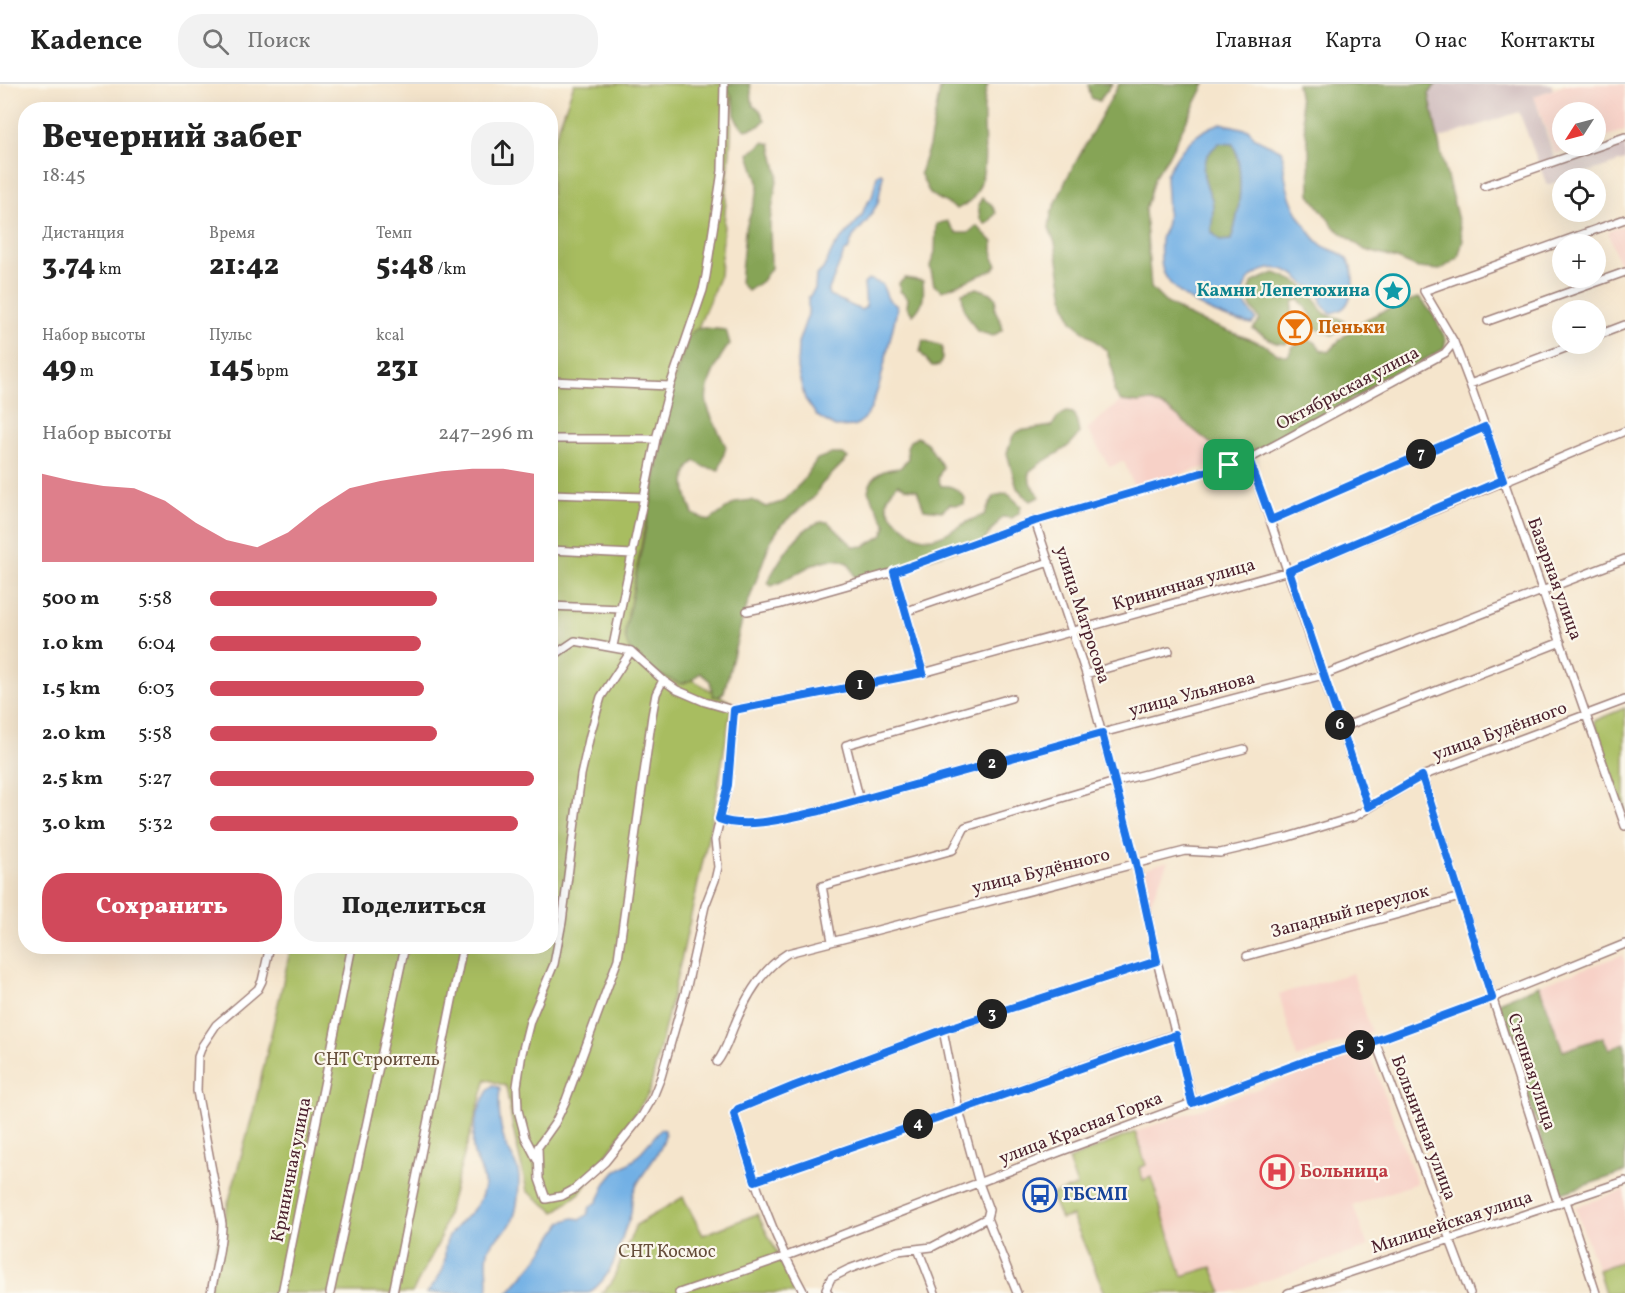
<!DOCTYPE html>
<html lang="ru">
<meta charset="utf-8">
<style>
:root{--surface:#fff;--page:#f2f2f2;--text:#222;--muted:#767676;--line:#e0e0e0;--accent:#d1495b}
body{margin:0;font-family:Vollkorn,serif;background:var(--page);color:var(--text);height:100vh;display:flex;flex-direction:column;font-size:22px;white-space:nowrap}
*{box-sizing:border-box;margin:0}
p{font-size:20px;color:var(--muted)}
.icon{flex:none;width:33px;height:33px;fill:none;stroke:currentColor;stroke-width:2;stroke-linecap:round;stroke-linejoin:round}
.map{position:relative;flex:1;overflow:hidden}
.panel{position:absolute;left:18px;top:18px;width:540px;height:852px;display:flex;flex-direction:column;background:var(--surface);border-radius:24px;box-shadow:0 6px 24px #0002}
.panel>*{flex:none}
.needle{width:39px;rotate:234deg}
.buttons{position:absolute;left:1552px;top:18px;display:grid;gap:12px}
.buttons a{display:grid;place-items:center;width:54px;height:54px;border-radius:50%;background:var(--surface);box-shadow:0 6px 24px #0002;font-size:30px}
.pin{position:absolute;display:grid;place-items:center;width:51px;height:51px;color:#fff;margin:-26px;border-radius:12px;box-shadow:0 3px 9px #0006}
.km{position:absolute;width:30px;height:30px;margin:-15px;border-radius:50%;background:#222;color:#fff;font-size:16px;line-height:30px;text-align:center}
.round{display:grid;place-items:center;flex:none;width:63px;height:63px;border-radius:24px;background:var(--page)}
.head{display:flex;align-items:center;justify-content:space-between;height:102px;padding:0 24px}
h1{font-size:33px;font-weight:800;line-height:45px}
.stats{display:grid;grid-template-columns:repeat(3,1fr);gap:9px;height:102px;padding:6px 24px}
.stats div{display:grid;align-content:center}
.stats b{font-size:30px;font-weight:800}
.stats small{font-size:16px;font-weight:400}
.stats p{font-size:16px}
.chart{height:168px;padding:12px 24px}
.chart p{display:flex;justify-content:space-between}
.chart svg{width:100%;height:108px;margin-top:6px;fill:var(--accent);opacity:.7}
.action{display:flex;gap:12px;margin-top:auto;padding:12px 24px}
.action a{flex:1;height:69px;border-radius:24px;background:var(--accent);color:#fff;font-size:24px;font-weight:800;line-height:69px;text-align:center}
.action a+a{background:var(--page);color:var(--text)}
ul{padding:0 24px;list-style:none;font-size:20px}
li{display:grid;grid-template-columns:96px 72px 1fr;align-items:center;height:45px}
li i{height:15px;border-radius:8px;background:var(--accent)}
header{display:flex;align-items:center;gap:36px;box-sizing:border-box;height:84px;padding:0 30px;background:var(--surface);border-bottom:2px solid var(--line)}
header strong{font-size:28px}
nav{display:flex;gap:33px;margin-inline-start:auto;font-size:21px}
.search{width:420px;height:54px;background:var(--page);display:flex;align-items:center;gap:15px;box-sizing:border-box;padding:0 21px;border-radius:24px;color:var(--muted);font-size:22px}
.map>svg:first-child{display:block}
.built{fill:#f7d1c7}
.industrial{fill:#d2bfc0}
.green{fill:#a8bd61;stroke:#796e46;stroke-width:1.5}
.forest{fill:#86a457;stroke:#686241;stroke-width:1.5}
.water{fill:#72b0e5;stroke:#5e6888;stroke-width:1.5;fill-rule:evenodd}
.lines{fill:none;stroke-linecap:round;stroke-linejoin:round}
.street-casing{stroke:#a0827c;stroke-width:10}
.street{stroke:#fff;stroke-width:7}
.route-casing{stroke:#fff;stroke-width:12}
.route{stroke:#1a73e8;stroke-width:8}
.labels{text-anchor:middle;dominant-baseline:central;stroke-width:4.5;stroke-linejoin:round;paint-order:stroke}
.culture-label{font-size:18px;font-weight:bold;fill:#0d838f;stroke:#fbf7ec;text-anchor:end}
.food-label{font-size:18px;font-weight:bold;fill:#c56008;stroke:#fbf7ec;text-anchor:start}
.street-label{font-size:18px;fill:#4a1f2b;stroke:#fbf7ec}
.park-label{font-size:18px;fill:#664e3b;stroke:#fbf7ec}
.health-label{font-size:18px;font-weight:bold;fill:#be3a42;stroke:#fbf7ec;text-anchor:start}
.transit-label{font-size:18px;font-weight:bold;fill:#164399;stroke:#fbf7ec;text-anchor:start}
</style>
<header>
<strong>Kadence</strong>
<div class="search"><svg class="icon" aria-label="search" viewBox="0 0 24 24"><circle cx="10" cy="10" r="6"/><path d="M15 15l6 6"/></svg>Поиск</div>
<nav><a>Главная</a><a>Карта</a><a>О нас</a><a>Контакты</a></nav>
</header>
<div class="map">
<svg width="1625" height="1209" viewBox="0 0 1625 1209">
<rect width="100%" height="100%" fill="#fbf7ec"/>
<filter id="ink" filterUnits="userSpaceOnUse"><feTurbulence type="fractalNoise" baseFrequency=".0167" numOctaves="2"/><feDisplacementMap in="SourceGraphic" scale="12" xChannelSelector="R" yChannelSelector="G"/><feConvolveMatrix kernelMatrix="1 2 1 2 8 2 1 2 1" color-interpolation-filters="sRGB"/></filter>
<filter id="wash" filterUnits="userSpaceOnUse"><feTurbulence type="fractalNoise" baseFrequency=".008" numOctaves="4" result="noise"/><feDisplacementMap in="SourceGraphic" scale="24" xChannelSelector="R" yChannelSelector="G"/><feGaussianBlur stdDeviation="1.35" result="paint"/><feColorMatrix in="noise" values="0 0 0 0 0 0 0 0 0 0 0 0 0 0 0 0 0 1.4 0 .05"/><feComposite in="paint" operator="in"/></filter>
<g filter="url(#wash)">
<rect width="100%" height="100%" fill="#f5e5cc"/>
<path class="built" d="M1568,0H1625V46L1596,56V28H1563V62H1580L1555,70L1534,12Z
M1625,141V183L1621,185L1608,147Z
M1121,317L1138,319L1151,317L1169,326L1231,376L1134,403L1124,377L1110,383L1087,345Z
M1168,777L1148,825L1142,786Z
M1622,871L1625,879V959L1608,965L1603,954L1563,967L1539,901Z
M1353,889L1371,948L1297,974L1279,910Z
M1368,966L1417,1099L1353,1121L1368,1163L1228,1209H1222L1212,1183L1182,1193L1151,1094L1143,1096L1139,1083L1146,1081L1135,1048Z
M1625,1106V1176L1598,1186L1575,1123Z"/>
<path class="industrial" d="M1436,0H1551L1553,5L1534,12L1556,79L1625,56V76L1547,101L1519,28L1438,55L1429,10Z"/>
<path class="green" d="M574,0H732L731,53L720,191L669,313L625,547L626,557L732,619L715,721L683,868L649,1009L581,1108L555,1128L527,1107L513,1044L506,1002L486,995L439,1158L412,1209H209L215,1167L253,1029L291,863L550,862L551,64Z
M1625,624V728L1594,637Z
M1135,1048L1146,1081L1139,1084L1143,1096L1151,1093L1182,1192L1212,1183L1222,1209H1105L1072,1132L1061,1135L1051,1111L1077,1102L1068,1076Z
M683,1113L703,1151L757,1130L798,1209H601L611,1200L636,1141Z
M1625,1176V1209H1605L1598,1186Z"/>
<path class="forest" d="M726,0H750L753,22L760,26L765,36L759,42L746,46C728,32 738,30 733,14C731,9 727,5 726,0Z
M941,0H988C976,34 996,83 973,114C970,119 962,122 957,125L930,110L920,89L929,62Z
M1088,0H1112L1099,17L1091,14Z
M1119,0H1205L1168,73L1155,92L1145,126L1151,204L1165,218L1193,234L1263,260L1276,269L1288,272L1293,262L1310,256L1316,259L1321,266L1328,268C1356,239 1365,233 1403,220C1409,218 1413,214 1420,214L1434,232L1446,256L1444,265L1294,347L1241,374L1231,376L1169,326L1151,317L1138,319L1121,317L1114,307V291L1107,267L1072,237L1065,219L1055,159L1049,144L1051,130L1067,94Z
M1297,0H1436L1429,10L1441,69L1463,156L1458,174L1440,186L1418,184L1397,175L1365,166L1334,143L1310,111L1309,66Z
M764,58L771,60L778,90L770,138L771,184L762,197L748,207L740,199L745,147L758,106V98L749,70Z
M1219,59L1233,60C1245,85 1240,130 1231,156L1220,157L1211,147C1212,137 1215,122 1211,113C1201,91 1198,76 1219,59Z
M982,114L991,120L996,129L990,137L985,140L980,135L978,121Z
M947,137L956,149H968L977,142L993,158V174L997,181L993,186L942,207L934,201L930,182L935,168L936,140Z
M1274,189C1287,192 1302,200 1312,210C1317,216 1318,225 1326,230C1334,235 1340,231 1346,240L1343,245L1332,251L1317,245L1310,229L1299,216L1294,217C1290,227 1292,237 1286,245L1291,253L1286,260L1276,259L1253,245L1260,236C1249,220 1244,217 1253,198Z
M905,194L923,197C924,212 925,219 913,231L907,223L908,214L900,207L899,199Z
M977,204L991,209L996,214L995,226L1002,240V246L993,252L977,247L964,226L962,209Z
M704,244L726,246L730,260C720,271 703,304 707,320C709,331 721,351 726,363L719,386L704,383L695,377C678,390 687,414 693,430L709,437L736,418L752,416L766,423L782,418L802,398L817,375L831,370H843L848,374L820,402L816,411L781,441L770,458L743,533L724,608L718,613L713,612L710,597L700,589L692,596L681,600C657,590 625,578 625,547L662,362L669,313L689,251L696,245Z
M923,256L942,262V275L939,282H932L920,268Z
M1066,328L1073,329L1077,338L1079,349C1068,369 1045,373 1029,388L1030,398L1040,413L1030,417L1017,404L1007,369L1013,352L1019,347L1052,342L1057,334Z
M917,353L927,359L943,383L938,394L941,402C952,400 959,406 965,414L964,420L955,421L950,420L942,427L924,425L917,406L906,404L898,400C890,408 882,417 890,428C893,434 898,438 903,442C934,472 953,439 984,431L994,412L1007,409L1021,422L1019,429L1012,434L1002,433L983,458L856,496L849,480C823,464 795,495 771,502L767,499C777,480 803,434 828,438L854,463L865,462L883,451L886,441L868,407C872,390 883,385 900,384L908,375L907,363L910,357Z
M1539,901L1563,967L1603,953L1609,965L1625,959V1088L1559,1110L1498,918Z"/>
<path class="water" d="M1221,39L1249,46L1255,54L1282,67C1285,92 1286,111 1300,133C1306,143 1314,156 1323,162C1331,167 1341,167 1347,175C1356,186 1354,208 1347,220C1343,226 1338,227 1332,229C1315,218 1325,217 1317,207C1313,203 1309,203 1305,200C1300,196 1296,191 1290,188C1275,181 1253,185 1245,202C1239,216 1248,225 1256,235L1252,240C1223,235 1164,213 1161,178C1161,172 1160,161 1161,155C1162,149 1167,143 1167,137C1169,122 1166,106 1166,91C1179,66 1194,48 1221,39ZM1219,59L1233,60C1245,85 1240,130 1231,156L1220,157L1211,147C1212,137 1215,122 1211,113C1201,91 1198,76 1219,59Z
M881,89L883,91L878,119L867,137L853,153L848,166L844,169L828,208L829,211L861,226L866,223L864,200L869,195L882,200L888,215L897,222L896,230L880,299L871,325L864,335L855,342L835,343L817,332L805,315L797,285L798,259L808,230V214L815,205L816,192L823,185L834,163L862,132L865,122L872,113L877,91Z
M493,1001L500,1004C498,1023 499,1041 505,1059C510,1071 518,1079 519,1093C519,1108 518,1135 506,1146C499,1153 491,1157 488,1167C485,1181 490,1195 487,1209H427C433,1201 442,1191 444,1181C446,1172 443,1163 448,1154C459,1134 481,1128 484,1101C485,1090 477,1080 474,1070C469,1052 480,1013 493,1001Z
M661,1045L665,1046C666,1067 641,1087 634,1107C631,1114 632,1122 631,1129C629,1137 625,1144 623,1151C616,1175 610,1194 589,1209H508L538,1174L562,1138L573,1134L581,1135L587,1131L590,1123L597,1118L602,1108L606,1099L615,1088L634,1076Z"/>
</g>
<g filter="url(#ink)">
<g class="lines">
<defs>
<path id="street" d="M1484,102L1625,53
M1625,135L1424,207L1454,258L1470,300L1625,742
M1488,237L1625,188
M1596,252L1625,241
M550,297L670,302
M1470,300L1576,260
M550,355H656
M1249,375L1368,723
M550,410L644,413
M1271,436L1485,343
M1035,437L1086,590L1136,779L1157,877L1193,1019
M550,466L633,470
M894,488L923,589
M550,522L621,525
M747,527L781,520L894,488L1035,437L1249,375L1445,269L1454,258
M907,527L1049,478
M613,562L656,355L670,302L703,206L706,192L722,87L724,0
M550,574L575,557L631,567L663,596L677,606L705,618L733,626L923,589L1289,487L1625,347
M1086,590L1169,567
M663,596L656,610L652,632L618,875L566,1016L555,1039L538,1063L539,1095L546,1115L562,1112L573,1106L605,1078L642,1032L653,1013L661,993L687,902L705,822L715,796L718,783L715,756L728,701L733,626
M1341,644L1561,558
M1422,692L1558,1120
M860,717L846,661L1011,614
M719,735C746,746 792,733 820,727L1102,649L1323,591L1625,475
M832,857L822,802L953,766L965,743L1115,698L1244,665
M1247,872L1460,813
M943,946L959,1026L979,1099L989,1126L987,1134L1017,1209
M1375,957L1470,1209
M717,978C726,967 729,953 735,940C746,913 763,884 788,869L1185,767L1220,769L1288,753L1354,733L1422,692L1625,616
M537,1076L525,1053L518,1026L517,1002L522,969L530,937L554,880L562,838L581,691L590,651L601,613L631,567
M755,1097L1176,950
M1566,1117L1596,1209
M918,1165L935,1209
M211,1209C215,1185 222,1164 222,1140L197,1007L198,973L202,962L216,941L258,905L262,897L270,862
M282,1209L352,862
M330,1209L405,862
M393,1209L463,862
M679,1209L784,1173L1062,1067L1311,975L1375,957L1492,914L1625,860
M804,1209C773,1152 751,1092 734,1030L738,1025L794,1002L943,946L1157,877
M828,1209L826,1205L831,1194L849,1185L898,1167L932,1163L987,1134
M1288,1209L1625,1097"/>
</defs>
<use href="#street" class="street-casing"/>
<use href="#street" class="street"/>
</g>
</g>
<g class="lines" filter="url(#ink)">
<defs>
<path id="route" d="M1485,343L1503,396L1289,487L1368,723L1422,692L1492,914L1375,957L1311,975L1192,1019L1176,951L755,1097L734,1030L738,1025L794,1002L943,946L1157,877L1136,779L1102,649L820,727C792,733 747,746 719,735L728,701L734,626L923,589L894,488L1035,437L1249,375L1271,436Z"/>
</defs>
<use href="#route" class="route-casing"/>
<use href="#route" class="route"/>
</g>
<defs>
<symbol id="sight-ring" viewBox="-11 -11 22 22"><circle r="9.5" fill="#fbf7ec" stroke="#0f9aa8" stroke-width="1.5"/><path d="M0-6L1.8-2.2L6-1.7L2.9 1.2L3.7 5.4L0 3.3L-3.7 5.4L-2.9 1.2L-6-1.7L-1.8-2.2Z" fill="#0f9aa8"/></symbol>
<symbol id="bar-ring" viewBox="-11 -11 22 22"><circle r="9.5" fill="#fbf7ec" stroke="#e8710a" stroke-width="1.5"/><path d="M-6-5H6L.8 .8V4.5H3.5V6h-7V4.5H-.8V.8Z" fill="#e8710a"/></symbol>
<symbol id="hospital-ring" viewBox="-11 -11 22 22"><circle r="9.5" fill="#fbf7ec" stroke="#e0444e" stroke-width="1.5"/><path d="M-5-5h3v3.5h4V-5h3V5h-3V1.5h-4V5h-3Z" fill="#e0444e"/></symbol>
<symbol id="bus-ring" viewBox="-11 -11 22 22"><circle r="9.5" fill="#fbf7ec" stroke="#1a4fb4" stroke-width="1.5"/><path d="M-5-6H5V4H4V6H2V4H-2V6H-4V4H-5ZM-3.5-4V0h7V-4ZM-3.5 1.2v1.5H-2V1.2ZM2 1.2v1.5H3.5V1.2Z" fill="#1a4fb4"/></symbol>
</defs>
<g fill-rule="evenodd">
<use href="#sight-ring" x="1374" y="188" width="38" height="38"/>
<use href="#bar-ring" x="1276" y="225" width="38" height="38"/>
<use href="#hospital-ring" x="1258" y="1069" width="38" height="38"/>
<use href="#bus-ring" x="1021" y="1092" width="38" height="38"/>
</g>
<g class="labels">
<g class="culture-label">
<text x="1370" y="207">Камни Лепетюхина</text>
</g>
<g class="food-label">
<text x="1318" y="244">Пеньки</text>
</g>
<g class="street-label">
<text transform="translate(1348 305) rotate(-28)">Октябрьская улица</text>
<text transform="translate(1554 495) rotate(70)">Базарная улица</text>
<text transform="translate(1184 501) rotate(-16)">Криничная улица</text>
<text transform="translate(1082 531) rotate(72)">улица Матросова</text>
<text transform="translate(1192 611) rotate(-15)">улица Ульянова</text>
<text transform="translate(1500 648) rotate(-20)">улица Будённого</text>
<text transform="translate(1041 788) rotate(-14)">улица Будённого</text>
<text transform="translate(1350 828) rotate(-15)">Западный переулок</text>
<text transform="translate(1531 988) rotate(72)">Степная улица</text>
<text transform="translate(1423 1044) rotate(69)">Больничная улица</text>
<text transform="translate(1081 1045) rotate(-21)">улица Красная Горка</text>
<text transform="translate(292 1086) rotate(-79)">Криничная улица</text>
<text transform="translate(1452 1139) rotate(-18)">Милицейская улица</text>
</g>
<g class="park-label">
<text x="377" y="976">СНТ Строитель</text>
<text x="667" y="1168">СНТ Космос</text>
</g>
<g class="health-label">
<text x="1300" y="1088">Больница</text>
</g>
<g class="transit-label">
<text x="1063" y="1111">ГБСМП</text>
</g>
</g>
</svg>
<div class="buttons">
<a><svg class="needle" viewBox="-14 -14 28 28"><path d="M0-13l5 13h-10z" fill="#e53935"/><path d="M0 13l5-13h-10z" fill="#767676"/></svg></a>
<a><svg class="icon" aria-label="locate" viewBox="0 0 24 24"><circle cx="12" cy="12" r="6"/><path d="M12 2v4M12 18v4M2 12h4M18 12h4"/></svg></a>
<a>+</a>
<a>−</a>
</div>
<div class="pin" style="left:1229px;top:381px;background:#1e9e55"><svg class="icon" aria-label="arrive" viewBox="0 0 24 24"><path d="M6 21V4h12l-3 4 3 4H6"/></svg></div>
<b class="km" style="left:860px;top:601px">1</b>
<b class="km" style="left:992px;top:680px">2</b>
<b class="km" style="left:992px;top:930px">3</b>
<b class="km" style="left:918px;top:1040px">4</b>
<b class="km" style="left:1360px;top:961px">5</b>
<b class="km" style="left:1340px;top:641px">6</b>
<b class="km" style="left:1421px;top:370px">7</b>
<section class="panel">
<div class="head"><div><h1>Вечерний забег</h1><p>18:45</p></div><a class="round"><svg class="icon" aria-label="share" viewBox="0 0 24 24"><path d="M12 15V3M7 8l5-5 5 5M5 13v7h14v-7"/></svg></a></div>
<div class="stats">
<div><p>Дистанция</p><b>3.74<small> km</small></b></div>
<div><p>Время</p><b>21:42</b></div>
<div><p>Темп</p><b>5:48<small> /km</small></b></div>
</div>
<div class="stats">
<div><p>Набор высоты</p><b>49<small> m</small></b></div>
<div><p>Пульс</p><b>145<small> bpm</small></b></div>
<div><p>kcal</p><b>231</b></div>
</div>
<div class="chart"><p><span>Набор высоты</span>247–296 m</p>
<svg viewBox="0 0 160 44" preserveAspectRatio="none"><path d="M0 44V8L10 11L20 13L30 14L40 19L50 28L60 35L70 38L80 32L90 22L100 14L110 11L120 9L130 7L140 6L150 6L160 8V44z"/></svg>
</div>
<ul>
<li><b>500 m</b>5:58<i style="width:70%"></i></li>
<li><b>1.0 km</b>6:04<i style="width:65%"></i></li>
<li><b>1.5 km</b>6:03<i style="width:66%"></i></li>
<li><b>2.0 km</b>5:58<i style="width:70%"></i></li>
<li><b>2.5 km</b>5:27<i style="width:100%"></i></li>
<li><b>3.0 km</b>5:32<i style="width:95%"></i></li>
</ul>
<div class="action"><a>Сохранить</a><a>Поделиться</a></div>
</section>
</div>
